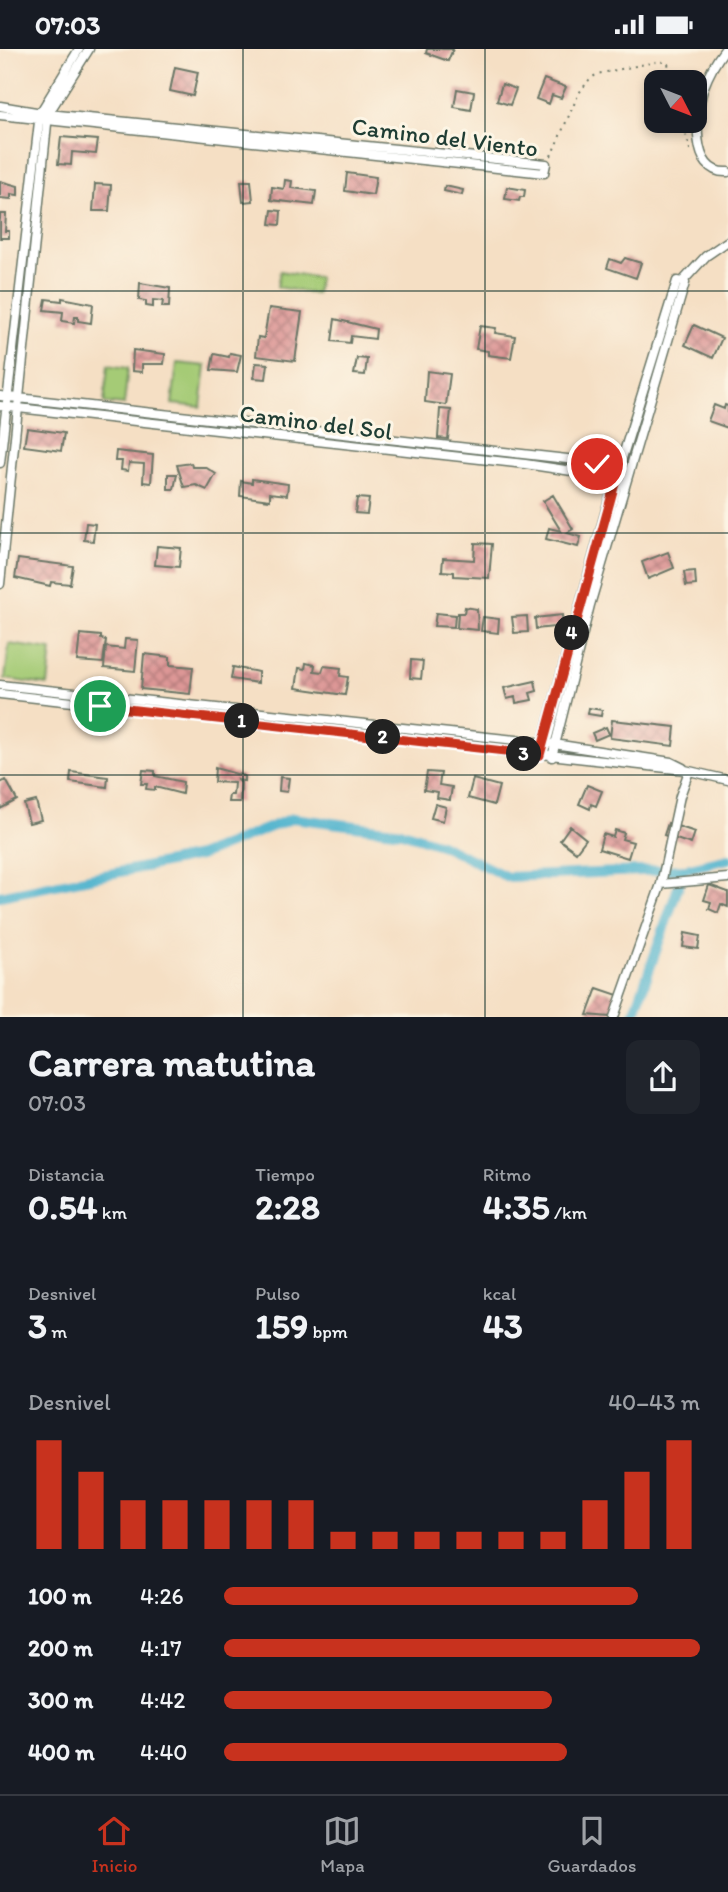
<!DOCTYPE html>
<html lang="es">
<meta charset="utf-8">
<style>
:root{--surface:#171b24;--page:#20242c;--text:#f1f3f6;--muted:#9ea1a6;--line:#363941;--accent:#c8321e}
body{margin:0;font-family:Itim,sans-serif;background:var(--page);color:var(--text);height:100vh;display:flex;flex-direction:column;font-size:26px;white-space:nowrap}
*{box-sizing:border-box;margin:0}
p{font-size:23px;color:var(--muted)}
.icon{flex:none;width:38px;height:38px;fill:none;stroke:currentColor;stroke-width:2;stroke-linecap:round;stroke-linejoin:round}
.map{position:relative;height:968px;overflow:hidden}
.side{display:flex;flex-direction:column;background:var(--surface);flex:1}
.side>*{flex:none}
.needle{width:46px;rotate:132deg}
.controls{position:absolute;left:644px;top:21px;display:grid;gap:14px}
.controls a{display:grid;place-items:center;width:63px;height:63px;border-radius:14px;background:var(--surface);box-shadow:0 4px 10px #0003;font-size:35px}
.pin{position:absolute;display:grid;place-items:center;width:60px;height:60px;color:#fff;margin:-30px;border:4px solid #fff;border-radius:50%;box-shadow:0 2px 7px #0007}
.km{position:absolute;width:35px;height:35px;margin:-18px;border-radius:50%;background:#222;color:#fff;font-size:19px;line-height:35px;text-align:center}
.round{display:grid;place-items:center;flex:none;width:74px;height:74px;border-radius:14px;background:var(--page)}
.overview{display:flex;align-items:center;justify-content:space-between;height:119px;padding:0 28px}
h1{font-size:38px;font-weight:700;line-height:52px}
.metrics{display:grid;grid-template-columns:repeat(3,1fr);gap:10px;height:119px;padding:7px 28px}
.metrics div{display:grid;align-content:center}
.metrics b{font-size:35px;font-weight:700}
.metrics small{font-size:19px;font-weight:400}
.metrics p{font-size:19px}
.chart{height:196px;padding:14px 28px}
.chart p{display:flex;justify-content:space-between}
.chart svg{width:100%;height:126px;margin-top:7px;stroke:var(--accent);stroke-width:6}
ul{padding:0 28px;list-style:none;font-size:23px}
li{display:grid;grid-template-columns:112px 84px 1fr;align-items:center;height:52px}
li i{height:18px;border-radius:9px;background:var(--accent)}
.status{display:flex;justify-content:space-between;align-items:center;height:49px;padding:0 35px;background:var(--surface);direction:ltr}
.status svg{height:19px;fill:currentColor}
.tab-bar{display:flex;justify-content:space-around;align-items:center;height:98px;border-top:2px solid var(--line);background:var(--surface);font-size:19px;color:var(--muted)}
.tab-bar a{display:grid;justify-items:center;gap:4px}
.tab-bar .current{color:var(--accent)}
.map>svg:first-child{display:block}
.grass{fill:#a5cb76;stroke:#628455;stroke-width:2}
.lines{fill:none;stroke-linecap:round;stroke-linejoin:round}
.canal{stroke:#4fb3ce;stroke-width:10}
.building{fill:url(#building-cross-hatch)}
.street-casing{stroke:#6a7666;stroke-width:11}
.path{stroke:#6a7666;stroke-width:2;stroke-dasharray:2 5;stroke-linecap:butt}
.street{stroke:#fff;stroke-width:8}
.route-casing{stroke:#fff;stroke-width:14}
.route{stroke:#c8321e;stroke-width:9}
.grid{fill:none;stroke:#1f3d34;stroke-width:2;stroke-opacity:0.55}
.labels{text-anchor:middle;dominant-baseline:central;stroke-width:6;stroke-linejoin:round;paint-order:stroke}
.street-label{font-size:24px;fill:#1f3d34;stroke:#fcf5e5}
</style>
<div class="status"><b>07:03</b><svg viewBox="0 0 49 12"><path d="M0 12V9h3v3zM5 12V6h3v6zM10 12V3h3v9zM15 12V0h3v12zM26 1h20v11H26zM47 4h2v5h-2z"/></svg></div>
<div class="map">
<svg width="728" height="968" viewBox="0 0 728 968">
<defs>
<pattern id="building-cross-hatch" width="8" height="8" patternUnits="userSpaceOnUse" patternTransform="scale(1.75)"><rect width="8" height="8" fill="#dd9796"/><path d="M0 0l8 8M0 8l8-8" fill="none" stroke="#b37c7b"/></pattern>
</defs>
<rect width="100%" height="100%" fill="#fcf5e5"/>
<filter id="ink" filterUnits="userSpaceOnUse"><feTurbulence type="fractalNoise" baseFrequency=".0143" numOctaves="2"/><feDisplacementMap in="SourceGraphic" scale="14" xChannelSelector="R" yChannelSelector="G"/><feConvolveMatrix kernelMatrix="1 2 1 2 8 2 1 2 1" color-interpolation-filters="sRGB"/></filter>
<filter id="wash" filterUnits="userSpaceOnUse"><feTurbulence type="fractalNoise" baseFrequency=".00686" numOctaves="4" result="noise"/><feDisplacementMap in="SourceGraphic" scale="28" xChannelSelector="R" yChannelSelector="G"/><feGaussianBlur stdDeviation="1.57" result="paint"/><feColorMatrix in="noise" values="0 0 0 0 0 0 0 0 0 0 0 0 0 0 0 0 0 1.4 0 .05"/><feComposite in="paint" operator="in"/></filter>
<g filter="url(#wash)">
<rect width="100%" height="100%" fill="#f5dfc4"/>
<path class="grass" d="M280,222L319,229L316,245L277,238Z
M177,314L206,317L201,358L172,355Z
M108,316L128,319L124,356L104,354Z
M9,595L52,601L48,636L5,630Z"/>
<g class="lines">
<path class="canal" d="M0,847L199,807L293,769L402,783L440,795L507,828L685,820L728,810
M633,968L682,827"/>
</g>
<g id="blocks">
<path class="building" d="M427,0H453L448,12L426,4Z
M175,18L198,23L193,47L170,42Z
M544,30L566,38L561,49L552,46L549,55L536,50Z
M502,35L516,40L510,56L497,52Z
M457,40L474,43L471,61L454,58Z
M61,88L98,91L96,105L72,103L71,116L58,115Z
M347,124L376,128L373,146L345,142Z
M285,131L292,132L291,139L316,142L314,156L271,151L272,138L284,140Z
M0,132L18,137V146L11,145V150L0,149Z
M241,132H251L253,152L243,153Z
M95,135L111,136L109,162H93Z
M445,137L463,141L462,146L444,142Z
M507,138L525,141L524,148H520L519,152L505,150Z
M272,161L281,162L280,176L270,175Z
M0,165H6L5,182H9V189H0Z
M625,209L641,214L636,229L607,219L610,210L621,214Z
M140,234L170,239L169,258H162L163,252L153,251V258L146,257V252L139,251Z
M62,249L93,255L91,274L78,272V268H75L74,274L62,272L63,263L44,261L46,250L62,252Z
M269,259L302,263L295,312L256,307L258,288L264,289Z
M335,270L376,280L375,290L351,287L350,294L332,292Z
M694,276L722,289L713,309L685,296Z
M480,277L496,279L495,284L515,287L511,309L488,306V302L476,300Z
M133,301L165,305L164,315H142V323L132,322Z
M230,304L241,306L237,323L211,321L214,305L229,308Z
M357,309L367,310L365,326L354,325Z
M256,314L268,315L266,330L254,329Z
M427,322L450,325L446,356L425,353Z
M714,356L724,360L725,356L728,357V379L708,372Z
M440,360L451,361L448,390L438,389Z
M27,379L64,384L61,402L24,397Z
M116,402L153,406L151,434L143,433L144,415L129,414L128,422L121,421L122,412H115Z
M191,414L192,418H205L216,425L207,441L196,436L184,438L177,416Z
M168,425H177L174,440H168Z
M252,430L288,435L287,446L270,444V451L240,447L241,432L252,434Z
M553,446L573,480L567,484L581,488L578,498L546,490L549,479L561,482L543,452Z
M357,449L369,450L367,465L355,464Z
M86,474L95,475L93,492L84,491Z
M475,494L492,495L489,529L454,527V523L442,522L443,509L474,511Z
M157,497L181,499L179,518L155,516Z
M668,503L674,519L648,530L642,513Z
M18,510L73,517L70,535L51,533L50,537L15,529Z
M695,522L696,536L686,537L684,523Z
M465,558L477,560L478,581L457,579L458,564H464Z
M436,564L455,566L454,578L434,577Z
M562,566L563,577L536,580L535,569Z
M527,567L528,583L514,584L512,568Z
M483,568L499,570L498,584L481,582Z
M80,585L101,587V590L106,591L103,614L77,612Z
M125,590L138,591L135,622L104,619L106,598L124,600Z
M144,605L170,608V616L193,618L190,645L141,640Z
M411,611L423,612L421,630L410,629Z
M306,614L315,616L314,622L322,623L324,617L341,619L340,627L348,628L345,646L296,639L299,619L305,620Z
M233,618L258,623V634L231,630Z
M535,632L537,642L530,644L532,651L516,654L515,648L507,650L504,639Z
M589,659L602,661L601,667L588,665Z
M612,671L675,678L673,697L610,689Z
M606,678L609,685L595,691L592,684Z
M215,719L244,727V732L238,731L241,734L240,753H228L229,746H233L234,734L214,733Z
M143,721L155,722V727L183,733L182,745L155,738V741L146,740L147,735H141Z
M71,723L108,728L107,738L70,733Z
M427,723L441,724L439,736L452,738L450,751L437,749L438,743L424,741Z
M280,728L289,729L287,743L279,742Z
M473,730L499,737L494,756L468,749Z
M6,731L17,751L0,760V734Z
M587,736L602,742L596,757L591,755L590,760L579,755Z
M36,752L41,771L29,774L24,755Z
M435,755L446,758L443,772L431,769Z
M668,774L695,783L691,795L664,786Z
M570,777L586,790L576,803L560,791Z
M615,781L624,784L622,790L633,793L628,809L599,800L603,785L613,788Z
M709,836L728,843V858L721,855L718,864L709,860L711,853L704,851Z
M685,884L700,887L698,900L683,898Z
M597,939L618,946L610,968L587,966Z"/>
</g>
</g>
<g filter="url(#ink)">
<use href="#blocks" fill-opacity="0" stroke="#6a7666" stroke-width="2"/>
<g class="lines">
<defs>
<path id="street" d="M725,0C716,12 709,24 704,38C696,62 689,126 728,123
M0,57L48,65L546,115L544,124L0,66
M0,347L585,412L629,423
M0,357L525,415L592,425L625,436
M0,414L40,64L79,0
M0,535L48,65L89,0
M0,636L554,695L671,713L683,719
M0,645L685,721L728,731
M541,700L606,461L677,232L682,233L706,207L728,192
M552,708L590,556L685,234L682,233
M661,835L728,829
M614,968L661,835L680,747L689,722"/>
</defs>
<use href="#street" class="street-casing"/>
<path class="path" d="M682,72L691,104
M551,107L579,44L589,31L597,25L660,12L668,15L675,33"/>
<use href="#street" class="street"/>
</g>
</g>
<g class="lines" filter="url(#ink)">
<defs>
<path id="route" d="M100,657L540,706L619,420L597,415"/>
</defs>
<use href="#route" class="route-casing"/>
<use href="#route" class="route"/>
</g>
<path class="grid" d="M243,0V968M485,0V968M0,242H728M0,484H728M0,726H728"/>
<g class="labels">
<g class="street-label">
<text transform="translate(445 88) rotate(7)">Camino del Viento</text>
<text transform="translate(316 373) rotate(7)">Camino del Sol</text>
</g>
</g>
</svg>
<div class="controls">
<a><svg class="needle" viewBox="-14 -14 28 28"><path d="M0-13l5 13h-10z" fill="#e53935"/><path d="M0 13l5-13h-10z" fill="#9ea1a6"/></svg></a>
</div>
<div class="pin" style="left:100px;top:657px;background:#1e9e55"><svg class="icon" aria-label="arrive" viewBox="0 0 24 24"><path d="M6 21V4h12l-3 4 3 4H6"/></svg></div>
<div class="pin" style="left:597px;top:415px;background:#d93025"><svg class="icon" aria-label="check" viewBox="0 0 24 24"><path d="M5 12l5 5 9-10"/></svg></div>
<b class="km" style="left:242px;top:672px">1</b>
<b class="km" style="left:383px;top:688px">2</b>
<b class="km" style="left:524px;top:705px">3</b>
<b class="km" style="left:572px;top:584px">4</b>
</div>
<section class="side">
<div class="overview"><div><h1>Carrera matutina</h1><p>07:03</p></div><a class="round"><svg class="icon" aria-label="share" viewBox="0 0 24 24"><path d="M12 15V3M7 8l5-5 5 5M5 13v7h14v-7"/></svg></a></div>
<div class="metrics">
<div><p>Distancia</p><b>0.54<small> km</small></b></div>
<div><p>Tiempo</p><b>2:28</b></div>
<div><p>Ritmo</p><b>4:35<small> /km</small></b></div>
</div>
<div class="metrics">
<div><p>Desnivel</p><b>3<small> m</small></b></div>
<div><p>Pulso</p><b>159<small> bpm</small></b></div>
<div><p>kcal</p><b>43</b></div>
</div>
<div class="chart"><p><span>Desnivel</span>40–43 m</p>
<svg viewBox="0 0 160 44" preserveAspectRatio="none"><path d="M5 44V6M15 44V17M25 44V27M35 44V27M45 44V27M55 44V27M65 44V27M75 44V38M85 44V38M95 44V38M105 44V38M115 44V38M125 44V38M135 44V27M145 44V17M155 44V6"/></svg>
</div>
<ul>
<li><b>100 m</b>4:26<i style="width:87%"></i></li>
<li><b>200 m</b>4:17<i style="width:100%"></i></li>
<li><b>300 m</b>4:42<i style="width:69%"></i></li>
<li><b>400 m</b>4:40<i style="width:72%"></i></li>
</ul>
</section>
<nav class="tab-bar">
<a class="current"><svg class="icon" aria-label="home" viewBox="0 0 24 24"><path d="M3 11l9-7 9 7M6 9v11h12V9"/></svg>Inicio</a>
<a><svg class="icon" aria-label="map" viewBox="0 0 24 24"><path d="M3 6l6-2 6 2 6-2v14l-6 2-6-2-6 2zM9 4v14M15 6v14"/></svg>Mapa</a>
<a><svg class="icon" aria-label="saved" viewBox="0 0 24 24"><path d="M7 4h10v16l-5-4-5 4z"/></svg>Guardados</a>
</nav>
